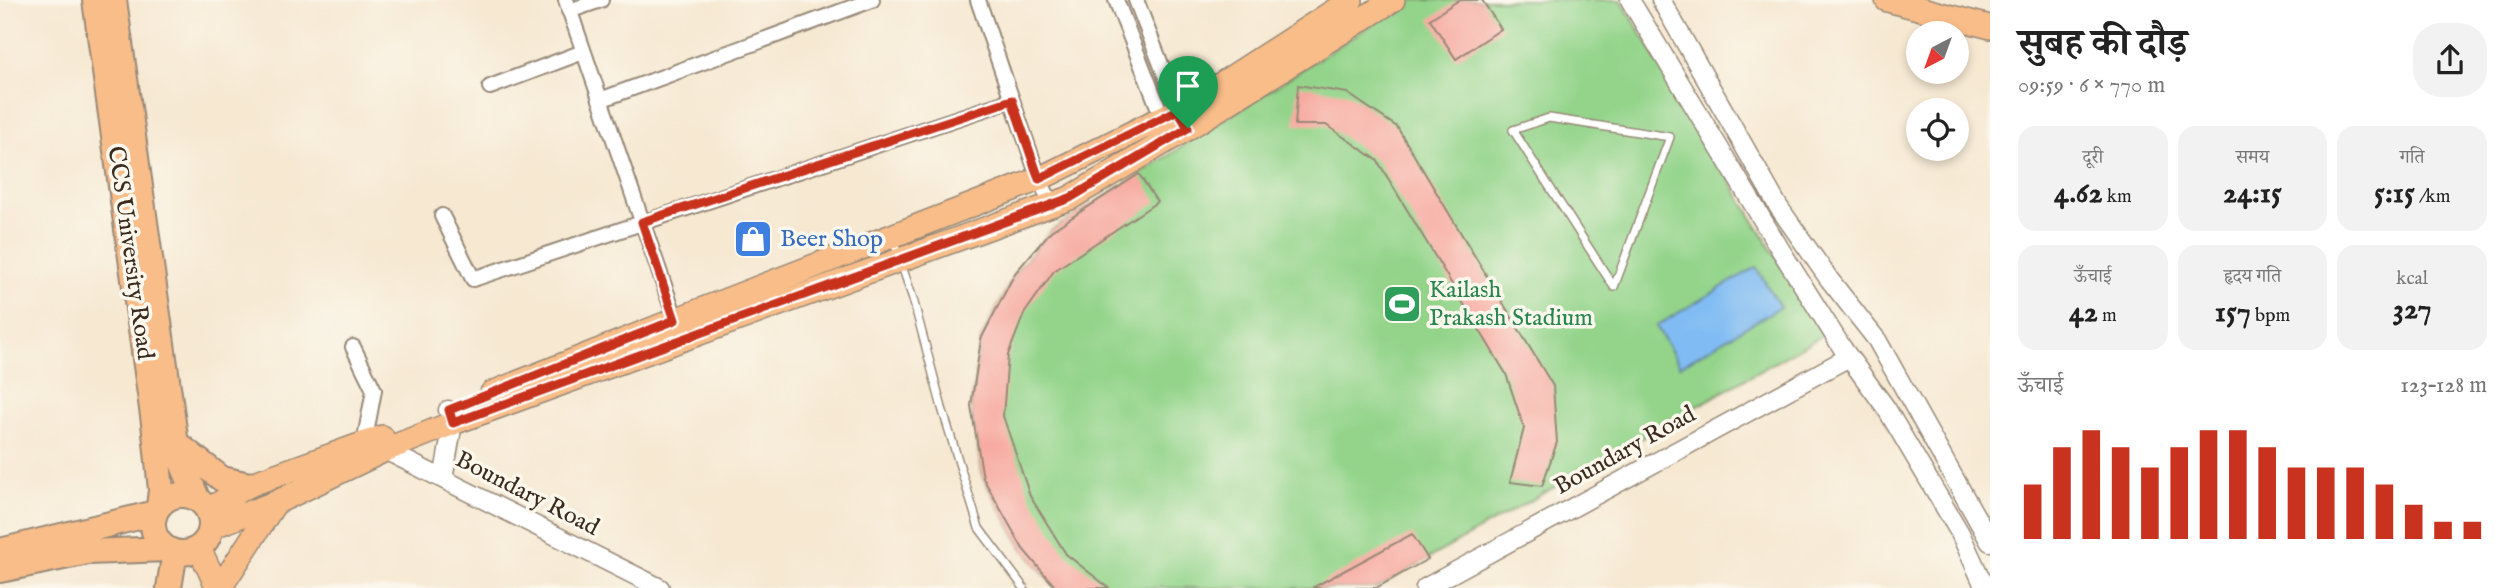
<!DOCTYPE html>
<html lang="hi">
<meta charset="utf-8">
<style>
:root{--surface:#fff;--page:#f2f2f2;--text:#222;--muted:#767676;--accent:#c8321e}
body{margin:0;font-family:"IM FELL English","Noto Serif Devanagari",serif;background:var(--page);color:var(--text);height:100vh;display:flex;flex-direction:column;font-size:26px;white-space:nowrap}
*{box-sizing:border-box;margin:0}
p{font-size:23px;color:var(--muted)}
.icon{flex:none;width:38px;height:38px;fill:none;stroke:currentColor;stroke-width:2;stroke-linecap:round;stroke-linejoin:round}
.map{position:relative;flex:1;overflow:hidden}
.side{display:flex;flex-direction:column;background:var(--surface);width:525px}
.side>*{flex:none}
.needle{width:46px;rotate:221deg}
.controls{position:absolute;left:1906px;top:21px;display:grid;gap:14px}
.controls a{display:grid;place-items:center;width:63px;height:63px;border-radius:50%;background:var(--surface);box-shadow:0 4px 10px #0003;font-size:35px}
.pin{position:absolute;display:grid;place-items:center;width:60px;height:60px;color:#fff;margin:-72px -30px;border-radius:50% 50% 50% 0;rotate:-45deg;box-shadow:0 0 7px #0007}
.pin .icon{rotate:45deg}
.round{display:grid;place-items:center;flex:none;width:74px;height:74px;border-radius:28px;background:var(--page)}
.summary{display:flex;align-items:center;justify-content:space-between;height:119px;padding:0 28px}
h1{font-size:38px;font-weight:700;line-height:52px}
.figures{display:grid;grid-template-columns:repeat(3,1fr);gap:10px;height:119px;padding:7px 28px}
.figures div{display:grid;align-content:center;border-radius:18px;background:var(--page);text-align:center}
.figures b{font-size:30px;font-weight:700}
.figures small{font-size:19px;font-weight:400}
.figures p{font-size:19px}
.chart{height:196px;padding:14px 28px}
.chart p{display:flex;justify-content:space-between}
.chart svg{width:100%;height:126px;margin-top:7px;stroke:var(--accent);stroke-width:6}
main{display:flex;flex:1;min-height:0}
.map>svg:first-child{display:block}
.green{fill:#93d48a;stroke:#677f54;stroke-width:2}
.water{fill:#80bcf3;stroke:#5e7388;stroke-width:2}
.building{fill:#f7aaa1}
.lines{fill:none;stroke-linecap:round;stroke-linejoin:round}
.service-casing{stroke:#988978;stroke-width:10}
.minor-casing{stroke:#988978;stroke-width:18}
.tertiary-casing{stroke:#988978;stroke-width:21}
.primary-casing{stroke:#988978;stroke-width:26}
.trunk-casing{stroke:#988978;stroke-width:28}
.service{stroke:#fff;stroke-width:7}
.minor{stroke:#fff;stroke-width:14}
.tertiary{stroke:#fff;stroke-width:18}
.primary{stroke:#f8bd89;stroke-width:23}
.trunk{stroke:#f8bd89;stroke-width:24}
.route-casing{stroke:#fff;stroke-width:14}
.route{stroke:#c8321e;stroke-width:9}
.labels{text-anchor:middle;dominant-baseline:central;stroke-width:7;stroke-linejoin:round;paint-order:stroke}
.shop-label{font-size:24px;fill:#366cbe;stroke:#fbf7ec;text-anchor:start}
.street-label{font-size:24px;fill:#3b2a1e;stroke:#fbf7ec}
.leisure-label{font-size:24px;fill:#27864d;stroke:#fbf7ec;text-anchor:start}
</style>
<main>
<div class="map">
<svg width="1990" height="588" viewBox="0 0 1990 588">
<rect width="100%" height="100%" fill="#fbf7ec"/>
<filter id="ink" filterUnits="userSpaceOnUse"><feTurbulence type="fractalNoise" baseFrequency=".0143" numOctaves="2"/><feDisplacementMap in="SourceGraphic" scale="14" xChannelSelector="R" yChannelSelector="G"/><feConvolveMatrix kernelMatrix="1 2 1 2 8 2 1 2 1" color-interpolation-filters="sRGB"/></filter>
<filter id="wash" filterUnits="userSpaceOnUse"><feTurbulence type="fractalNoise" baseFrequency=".00686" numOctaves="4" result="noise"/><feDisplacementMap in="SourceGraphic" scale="28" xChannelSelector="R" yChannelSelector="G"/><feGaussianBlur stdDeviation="1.57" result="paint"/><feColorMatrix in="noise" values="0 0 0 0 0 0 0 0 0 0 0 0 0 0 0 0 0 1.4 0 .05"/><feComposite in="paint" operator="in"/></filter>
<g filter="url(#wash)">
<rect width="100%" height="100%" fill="#f6e8d1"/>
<path class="green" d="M1410,0H1621L1823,335L1376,588H1056L1023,549L983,478L971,406L981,339L1015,273L1051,231Z"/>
<path class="water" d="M1756,267L1780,307L1680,366L1656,326Z"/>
<g id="blocks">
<path class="building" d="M1459,0H1482L1501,29L1456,59L1430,19Z
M1298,85L1347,93L1397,127L1553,386L1557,442L1542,486L1510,482L1524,428L1506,374L1377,160L1326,125H1295Z
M1139,174L1157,202L1054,271L1024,314L1008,355L1003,416L1030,496L1066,554L1109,588H1056L1023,549L983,478L971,406L981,339L1015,273L1051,231Z
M1412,534L1428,559L1376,588H1312Z"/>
</g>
</g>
<g filter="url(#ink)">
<use href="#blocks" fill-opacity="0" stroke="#988978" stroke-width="2"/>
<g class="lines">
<defs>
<path id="service" d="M1549,118L1670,137L1614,287L1513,130Z
M893,239L913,299L942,408L979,528L1024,588"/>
<path id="minor" d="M566,0L678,326
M978,0L1039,179L1052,205
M1116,0L1162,117
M1136,0L1181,116
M569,11L601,0
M490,87L583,52
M600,100L872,0
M442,216L473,279L1012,100
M353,347L374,390L364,444"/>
<path id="tertiary" d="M1630,0L1780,249L1843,349L1886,408L1960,533L1985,588
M1661,0L1778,206L1829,279L1877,340L1990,542
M382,444L385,450L660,588
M443,479L453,423L448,410
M1425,588L1849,357"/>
<path id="primary" d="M1887,0L1990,27
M492,393L675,320L1039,179L1192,103L1351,0
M208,510L249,485L382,437
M211,527L275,503L385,450L453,423L1070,198L1188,128L1393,0
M199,548L218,588
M220,588L275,503"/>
<path id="trunk" d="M95,0L154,423L161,490L159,506
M114,0L177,451L197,498
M176,443L222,479L249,485
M153 524a29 29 0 1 1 58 0a29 29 0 1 1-58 0Z
M0,551L155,513
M0,570L88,552L167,549
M169,588L175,552"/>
</defs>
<use href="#service" class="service-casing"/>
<use href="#minor" class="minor-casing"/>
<use href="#tertiary" class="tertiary-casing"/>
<use href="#primary" class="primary-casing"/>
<use href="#trunk" class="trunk-casing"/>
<use href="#service" class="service"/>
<use href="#minor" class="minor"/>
<use href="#tertiary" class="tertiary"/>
<use href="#primary" class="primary"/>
<use href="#trunk" class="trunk"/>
</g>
</g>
<g class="lines" filter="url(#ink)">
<defs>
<path id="route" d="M1012,100L1039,179L1178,110L1188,128L1070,198L453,423L449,410L675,320L642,222Z"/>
</defs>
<use href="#route" class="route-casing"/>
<use href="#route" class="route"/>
</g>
<defs>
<symbol id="shop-square" viewBox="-11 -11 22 22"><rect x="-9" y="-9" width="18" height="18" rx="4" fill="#3f7fe0" stroke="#fbf7ec"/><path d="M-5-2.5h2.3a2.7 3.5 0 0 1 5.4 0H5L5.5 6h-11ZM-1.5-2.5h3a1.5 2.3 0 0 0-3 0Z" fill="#fff"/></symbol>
<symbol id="stadium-square" viewBox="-11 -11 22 22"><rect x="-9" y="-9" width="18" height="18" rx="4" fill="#2e9e5b" stroke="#fbf7ec"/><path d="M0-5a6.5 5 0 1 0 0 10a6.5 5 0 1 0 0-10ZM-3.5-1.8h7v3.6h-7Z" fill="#fff"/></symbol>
</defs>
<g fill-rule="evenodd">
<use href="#shop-square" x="731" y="217" width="44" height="44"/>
<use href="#stadium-square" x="1380" y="282" width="44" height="44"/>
</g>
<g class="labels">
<g class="shop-label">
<text x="780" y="239">Beer Shop</text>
</g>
<g class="street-label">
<text transform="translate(130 253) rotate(82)">CCS University Road</text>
<text transform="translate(1625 451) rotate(-29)">Boundary Road</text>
<text transform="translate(527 494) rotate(27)">Boundary Road</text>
</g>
<g class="leisure-label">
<text x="1429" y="290">Kailash<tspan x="1429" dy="28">Prakash Stadium</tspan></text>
</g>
</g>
</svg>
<div class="controls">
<a><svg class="needle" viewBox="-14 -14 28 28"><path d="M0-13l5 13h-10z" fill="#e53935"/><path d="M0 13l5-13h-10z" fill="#767676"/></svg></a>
<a><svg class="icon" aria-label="locate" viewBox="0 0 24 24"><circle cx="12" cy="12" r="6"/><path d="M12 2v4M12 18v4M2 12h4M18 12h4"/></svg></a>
</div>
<div class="pin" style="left:1188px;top:128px;background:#1e9e55"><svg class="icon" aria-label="arrive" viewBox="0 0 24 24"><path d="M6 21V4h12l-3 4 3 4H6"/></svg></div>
</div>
<section class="side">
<div class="summary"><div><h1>सुबह की दौड़</h1><p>09:59 · 6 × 770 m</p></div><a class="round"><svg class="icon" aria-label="share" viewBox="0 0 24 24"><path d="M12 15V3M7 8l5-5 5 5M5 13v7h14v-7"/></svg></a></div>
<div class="figures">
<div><p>दूरी</p><b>4.62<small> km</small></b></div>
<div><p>समय</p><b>24:15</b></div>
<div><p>गति</p><b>5:15<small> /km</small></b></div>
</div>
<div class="figures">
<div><p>ऊँचाई</p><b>42<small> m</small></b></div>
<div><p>हृदय गति</p><b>157<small> bpm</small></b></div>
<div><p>kcal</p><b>327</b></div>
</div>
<div class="chart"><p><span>ऊँचाई</span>123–128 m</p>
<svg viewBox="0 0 160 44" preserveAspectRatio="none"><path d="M5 44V25M15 44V12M25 44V6M35 44V12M45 44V19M55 44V12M65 44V6M75 44V6M85 44V12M95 44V19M105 44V19M115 44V19M125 44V25M135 44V32M145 44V38M155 44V38"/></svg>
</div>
</section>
</main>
